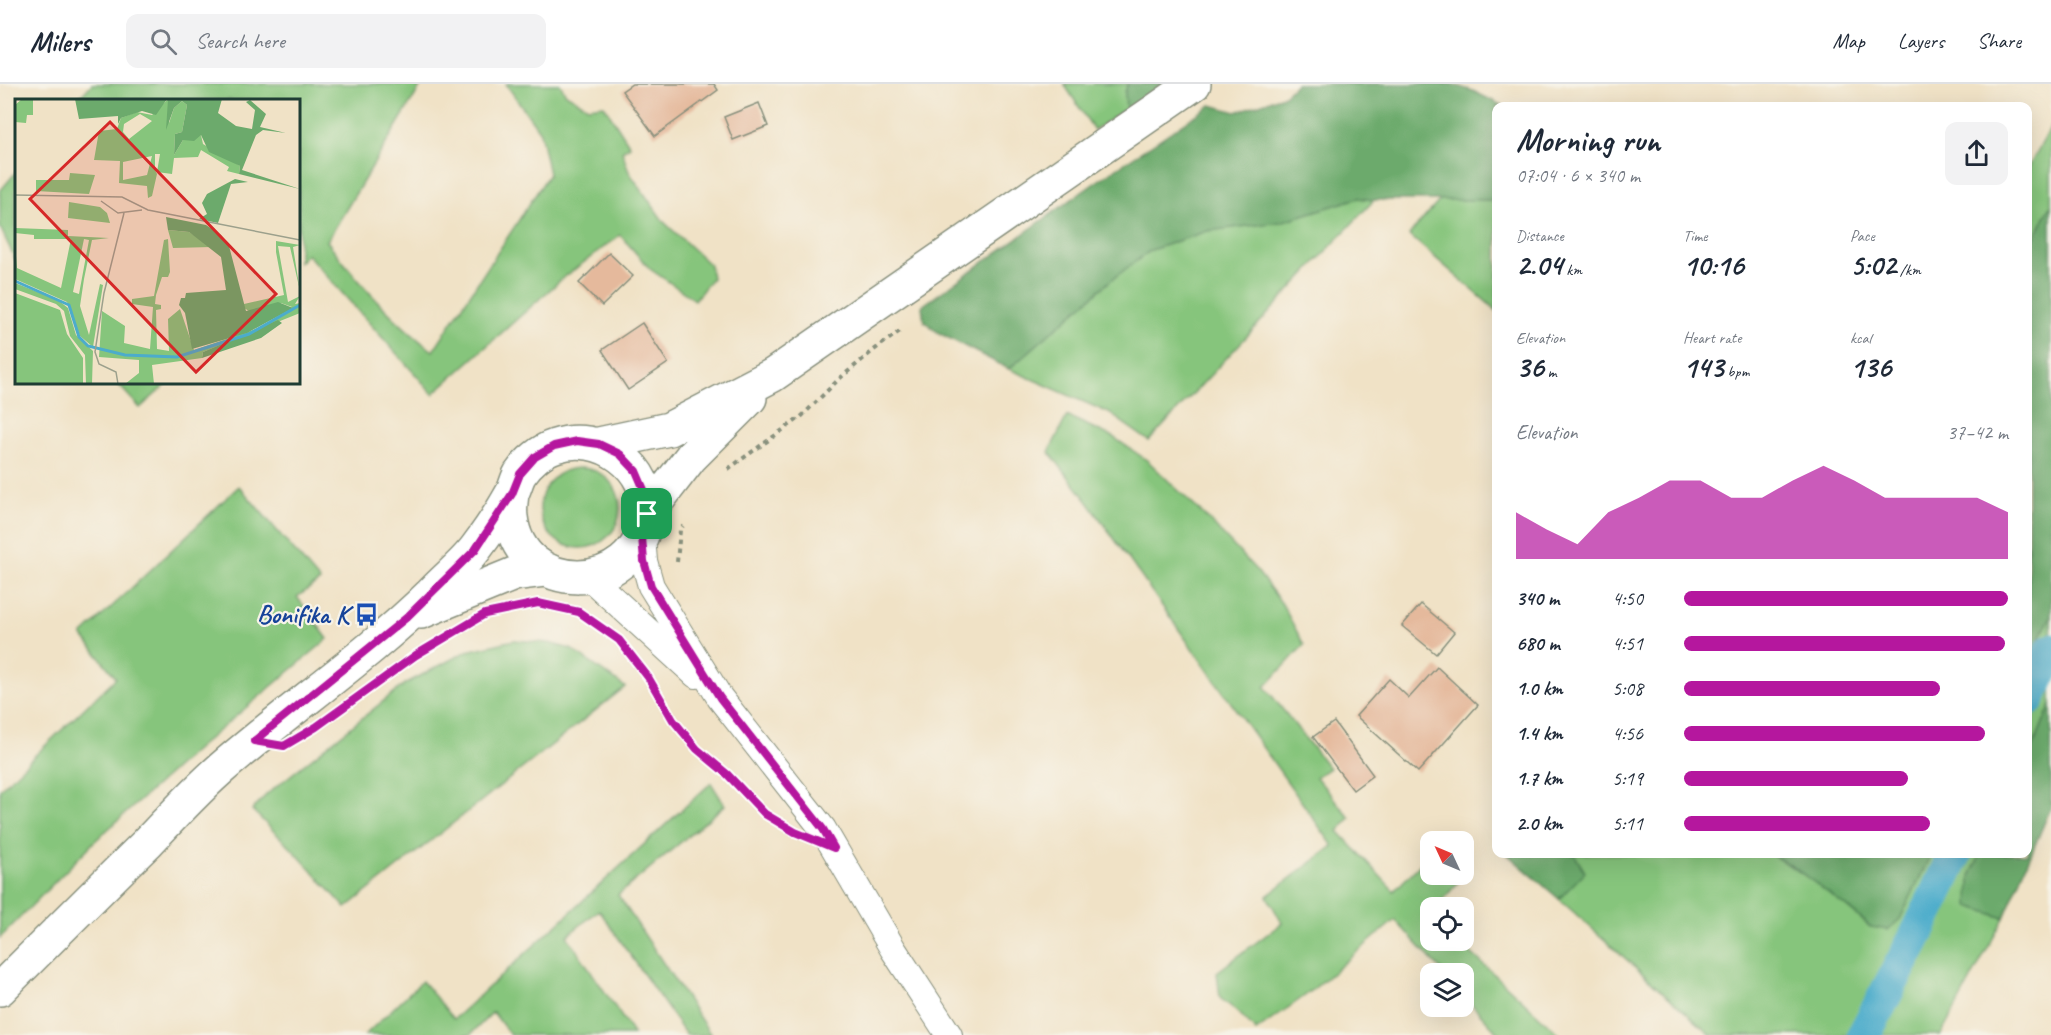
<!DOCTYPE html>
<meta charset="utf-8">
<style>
:root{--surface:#fff;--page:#f2f2f3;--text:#1f2937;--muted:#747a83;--line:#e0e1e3;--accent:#b5179e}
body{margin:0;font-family:Caveat,sans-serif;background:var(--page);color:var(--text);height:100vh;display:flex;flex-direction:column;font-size:22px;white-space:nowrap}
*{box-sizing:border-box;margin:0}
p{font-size:20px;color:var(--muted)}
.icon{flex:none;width:33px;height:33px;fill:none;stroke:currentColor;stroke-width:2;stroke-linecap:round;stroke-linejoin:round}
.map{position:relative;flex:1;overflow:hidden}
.drawer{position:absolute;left:1492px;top:18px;width:540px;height:756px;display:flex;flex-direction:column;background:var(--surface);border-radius:12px;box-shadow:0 6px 24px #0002}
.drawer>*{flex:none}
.needle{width:39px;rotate:314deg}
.tools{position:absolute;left:1420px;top:747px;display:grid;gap:12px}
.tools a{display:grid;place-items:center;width:54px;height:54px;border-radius:12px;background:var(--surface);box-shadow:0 6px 24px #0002;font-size:30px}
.pin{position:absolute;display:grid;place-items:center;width:51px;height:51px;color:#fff;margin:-26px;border-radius:12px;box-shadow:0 3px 9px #0006}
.round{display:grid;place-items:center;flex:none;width:63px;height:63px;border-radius:12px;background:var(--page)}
.headline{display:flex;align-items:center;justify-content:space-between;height:102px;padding:0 24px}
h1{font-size:33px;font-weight:700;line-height:45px}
.stats{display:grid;grid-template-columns:repeat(3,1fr);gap:9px;height:102px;padding:6px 24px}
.stats div{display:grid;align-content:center}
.stats b{font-size:30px;font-weight:700}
.stats small{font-size:16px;font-weight:400}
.stats p{font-size:16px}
.chart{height:168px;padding:12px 24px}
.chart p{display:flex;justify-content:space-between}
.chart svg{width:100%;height:108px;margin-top:6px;fill:var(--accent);opacity:.7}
ul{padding:0 24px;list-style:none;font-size:20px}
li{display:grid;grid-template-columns:96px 72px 1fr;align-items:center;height:45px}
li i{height:15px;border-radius:8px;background:var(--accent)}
header{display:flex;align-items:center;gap:36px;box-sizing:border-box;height:84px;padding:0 30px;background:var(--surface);border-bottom:2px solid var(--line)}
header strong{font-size:28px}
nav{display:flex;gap:33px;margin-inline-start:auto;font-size:21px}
.search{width:420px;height:54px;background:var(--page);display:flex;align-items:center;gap:15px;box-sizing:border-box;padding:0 21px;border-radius:12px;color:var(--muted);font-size:22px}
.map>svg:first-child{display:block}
.green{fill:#86c57c;stroke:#528158;stroke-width:1.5}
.forest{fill:#6caa6c;stroke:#467450;stroke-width:1.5}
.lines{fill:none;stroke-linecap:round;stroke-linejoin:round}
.canal{stroke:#4caccb;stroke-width:34}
.building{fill:#e5b99c}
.minor-casing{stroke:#88907d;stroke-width:28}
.secondary-casing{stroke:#88907d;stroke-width:36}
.path{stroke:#88907d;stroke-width:4;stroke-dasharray:4.5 4.5;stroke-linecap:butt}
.minor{stroke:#fff;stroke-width:26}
.secondary{stroke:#fff;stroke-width:33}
.route-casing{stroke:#fff;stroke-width:12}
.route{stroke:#b5179e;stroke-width:8}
.labels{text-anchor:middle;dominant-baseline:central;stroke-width:4.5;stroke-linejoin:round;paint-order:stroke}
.transit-label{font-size:26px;font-weight:bold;fill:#164399;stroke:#f7f3e8;text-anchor:end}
.inset-river{fill:none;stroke:#4caccb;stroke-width:3}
.inset-road{fill:none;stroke:#9ca08c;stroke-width:1.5}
.view{fill:#d62828;fill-opacity:0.15;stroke:#d62828;stroke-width:3}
.inset-edge{fill:none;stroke:#1f3d34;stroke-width:3}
</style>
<header>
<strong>Milers</strong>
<div class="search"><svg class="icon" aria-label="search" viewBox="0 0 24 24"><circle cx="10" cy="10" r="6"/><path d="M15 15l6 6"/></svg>Search here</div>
<nav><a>Map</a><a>Layers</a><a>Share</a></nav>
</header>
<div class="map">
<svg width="2051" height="951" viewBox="0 0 2051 951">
<rect width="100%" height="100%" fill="#f7f3e8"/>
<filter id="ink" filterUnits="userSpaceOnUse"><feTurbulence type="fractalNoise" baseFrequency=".0167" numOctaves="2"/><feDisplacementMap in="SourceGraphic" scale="12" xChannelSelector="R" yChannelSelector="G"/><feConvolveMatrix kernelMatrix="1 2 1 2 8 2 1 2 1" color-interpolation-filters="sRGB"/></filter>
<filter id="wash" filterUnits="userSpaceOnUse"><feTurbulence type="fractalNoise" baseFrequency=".008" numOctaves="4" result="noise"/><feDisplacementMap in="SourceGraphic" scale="24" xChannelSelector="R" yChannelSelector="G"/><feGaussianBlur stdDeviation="1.35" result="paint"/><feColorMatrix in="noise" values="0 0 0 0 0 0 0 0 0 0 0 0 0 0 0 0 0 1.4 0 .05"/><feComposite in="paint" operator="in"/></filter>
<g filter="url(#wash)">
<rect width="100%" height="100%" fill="#f0e2c6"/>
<path class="green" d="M92,0H422L327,157C358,198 392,237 433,267L549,90L540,48L506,0H560L566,10L588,23L604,21L630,62L622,67L629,88L664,138L710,181L712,194L695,216L650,185L620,151L562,195L433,310L307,170L299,178L298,16H77Z
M1064,0H1128L1125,8L1126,25L1094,46Z
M2051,43V121L2028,166V84Z
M16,88V177L0,143V107Z
M1358,114L1374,116L1149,357L1109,329L1009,285L1111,196L1151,166L1207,147L1280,138Z
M1441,115L1491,116L1497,121V227L1409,151Z
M117,299H168L140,324Z
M1067,332L1113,353L1148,377L1210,437L1257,487L1282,520L1304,561L1265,603L1329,684L1316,693L1350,734L1338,747L1394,807L1431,769V790L1451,791L1458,798L1437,823L1431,824V856L1458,857L1560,951H1500L1464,912V890L1444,889L1395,836L1310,908L1256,947L1238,928L1220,914L1217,888L1282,839L1267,812L1333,762L1088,418L1049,368Z
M540 424a40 40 0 1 1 80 0a40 40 0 1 1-80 0Z
M239,402L320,497L297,513L328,555L198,664L95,757L0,854V705L116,594L82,551Z
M2051,532V621L2028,674V577Z
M514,556L549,559L571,565L625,603L346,824L292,765L252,726L267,710L405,600L467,567Z
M711,699L725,721L618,811L711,951H686L599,826L567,852L634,951H510L493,928L470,951H365L422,897L454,935Z
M1574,770H1770C1806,790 1840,816 1870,843L1900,835L1931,770H1981L1970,792V822L2004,834L1941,951H1711L1559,815L1584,788Z"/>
<path class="forest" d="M1128,0H1164L1126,25L1125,8Z
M1296,0H1451L1473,7L1503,22H1497V121L1491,116H1374L1358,114L1280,138L1207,147L1151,166L1111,196L1009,285L939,249L924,237L922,222L1096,98L1211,21L1236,28L1283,12Z
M2051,121V532L2028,577V166Z
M2051,621V723L2004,834L1969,822L1970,792L1981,770H2028V674Z
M1507,770H1574L1585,788L1559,815Z
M1770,770H1931L1900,835L1888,846L1871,843L1851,826L1792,782Z"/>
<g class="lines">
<path class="canal" d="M2028,616L2051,567
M1864,951L1915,854L1955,770"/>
</g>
<g id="blocks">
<path class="building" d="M632,0H714L718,6L655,52L622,7Z
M759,19L768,42L733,56L724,33Z
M609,169L633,192L602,222L579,199Z
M642,239L668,279L628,306L602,266Z
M1421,520L1454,548L1436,570L1402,542Z
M1437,583L1478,621L1418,688L1356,632L1389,595L1409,614Z
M1334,638L1373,691L1353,706L1313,653Z"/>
</g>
</g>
<g filter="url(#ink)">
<use href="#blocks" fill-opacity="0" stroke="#88907d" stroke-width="1.5"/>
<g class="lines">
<defs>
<path id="minor" d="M642,453L644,477L651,502L720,614L823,745L893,865L949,951
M590,494L696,591"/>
<path id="secondary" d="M599,360L669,345L773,291L1194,0
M647,430L691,373L750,314
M421,528L514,490L546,486
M0,905C49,856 98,807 147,759C172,733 197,705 224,682C292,623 368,572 432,509C446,494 464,480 476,464C488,448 501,429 511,411C515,405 516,397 520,390C528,378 542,366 555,362C600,346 653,383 647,432C636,513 520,513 511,433C510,426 511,417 512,410"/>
</defs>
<use href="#minor" class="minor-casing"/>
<use href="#secondary" class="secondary-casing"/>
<path class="path" d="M728,385L801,333L839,295L874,266L900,247
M677,478L680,446L683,442
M418,570L435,560
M638,581L673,636L697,665L727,690L765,730L778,737"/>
<use href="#minor" class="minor"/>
<use href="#secondary" class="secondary"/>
</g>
</g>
<g class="lines" filter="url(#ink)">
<defs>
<path id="route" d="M577,357L599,360L620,370L636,387L645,408L647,430L642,453L644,477L651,502L720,614L823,745L834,764L795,748L765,730L727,690L697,665L673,636L648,593L619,556L579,528L538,519L485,530L416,571L316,643L284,662L254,657L406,534L475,466L512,410L520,390L535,373L554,362Z"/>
</defs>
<use href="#route" class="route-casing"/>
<use href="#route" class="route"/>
</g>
<defs>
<symbol id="bus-bare" viewBox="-9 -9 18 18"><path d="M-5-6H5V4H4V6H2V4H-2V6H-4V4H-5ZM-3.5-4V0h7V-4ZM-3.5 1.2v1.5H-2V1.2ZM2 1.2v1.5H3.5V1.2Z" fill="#1a4fb4" stroke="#f7f3e8" stroke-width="2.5" paint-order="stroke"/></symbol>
</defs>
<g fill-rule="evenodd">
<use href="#bus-bare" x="350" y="514" width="33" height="33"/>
</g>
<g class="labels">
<g class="transit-label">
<text x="349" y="530">Bonifika K</text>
</g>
</g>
<g transform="translate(15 15)">
<rect width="285" height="285" fill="#f0e2c6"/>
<path d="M7,0H18V16H12L11,24L0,23V6ZM153,0L154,24L159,9L167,2L172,6L167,33L160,35L159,56L168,41L186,36L188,45L225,67L224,75L212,72L214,68L186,51L183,58L159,59L157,75L142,73L145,55H140V71L142,75L137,97L133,99L132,87L104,84L105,62L79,61L84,32L102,30L106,19L122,13L137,16ZM125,15L137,22L114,40L108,33L109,25ZM137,57L132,76L108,81V63ZM55,74L80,76L74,95L21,92V81H54ZM54,103L85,108L92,114L95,124L53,119ZM0,129L53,131V137L94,139L77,141L69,180L65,207L74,236L85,185L88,186L78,248L65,237L52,203L0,180V145L2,169L46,189L56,140H19V136L0,134ZM69,140L74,141L64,195L58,193ZM153,131L174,133L197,148L158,149ZM153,140L155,173L153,178H147L141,196L140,205L146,206V210L141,211L142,250L154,252L153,220L165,210L179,251L244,229L277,208L266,204L234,212L229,209V205L269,196L261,153V142L285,146L278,148L285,192L275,148L263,147L273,203L285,197L280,205L285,204V214L188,253L187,259L137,266L139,285H110L124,274V261L84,258L87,212L110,227L109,244L135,250L138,208L117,205V200L139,197L149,141ZM0,184L43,201L53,209L61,236L78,252L77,285H71L70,256L55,237L49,212L41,205L0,190ZM0,194L45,211L52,235L68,259V285H0Z" fill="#86c57c" fill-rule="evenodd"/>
<path d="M60,0H152L141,16L127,12L106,19L103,25V17L64,20ZM153,0H207L203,14L221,27L237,30L240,11L231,3L235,1L251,15L245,28L271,34L248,31L241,36L227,71L285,90L224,75L225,67L194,53L186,36L179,42L168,41L159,56L160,35L167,33L172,6L167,2L159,9L151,31ZM220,80L233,83L216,85L203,124L184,120L192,115L187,104L192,95ZM151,118L191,126L206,136L214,147L231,212L263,203L278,209L232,234L177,250L170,214L164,206L166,199H170L171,194L211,191L206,158L174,133L153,131ZM263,221L267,224L246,239L187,259L188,253Z" fill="#6caa6c"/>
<path class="inset-river" d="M0,182L54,206L64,238L73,247L110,256L162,258L234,235L285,206"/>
<path class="inset-road" d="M0,96L107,98L133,111L285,141M86,102L103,114L127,111M103,285L101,273L84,265L80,253L89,194L109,114"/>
<path class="view" d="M95,23L261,195L181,273L15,100Z"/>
<rect width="285" height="285" class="inset-edge"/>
</g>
</svg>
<div class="tools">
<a><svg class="needle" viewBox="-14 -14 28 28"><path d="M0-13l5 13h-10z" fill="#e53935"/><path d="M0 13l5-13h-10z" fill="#747a83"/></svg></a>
<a><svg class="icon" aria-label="locate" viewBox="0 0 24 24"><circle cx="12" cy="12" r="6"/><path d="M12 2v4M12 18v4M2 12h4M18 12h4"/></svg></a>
<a><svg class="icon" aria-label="layers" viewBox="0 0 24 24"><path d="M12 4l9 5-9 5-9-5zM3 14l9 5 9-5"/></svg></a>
</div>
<div class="pin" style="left:647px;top:430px;background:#1e9e55"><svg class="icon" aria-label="arrive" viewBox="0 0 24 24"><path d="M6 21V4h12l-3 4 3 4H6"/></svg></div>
<section class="drawer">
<div class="headline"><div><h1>Morning run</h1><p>07:04 · 6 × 340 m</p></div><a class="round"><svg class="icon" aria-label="share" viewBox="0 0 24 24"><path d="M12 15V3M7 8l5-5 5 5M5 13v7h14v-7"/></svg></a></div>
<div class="stats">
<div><p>Distance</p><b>2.04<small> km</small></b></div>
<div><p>Time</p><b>10:16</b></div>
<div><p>Pace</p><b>5:02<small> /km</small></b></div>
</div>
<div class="stats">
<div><p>Elevation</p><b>36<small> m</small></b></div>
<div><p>Heart rate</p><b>143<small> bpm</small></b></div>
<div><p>kcal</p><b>136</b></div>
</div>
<div class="chart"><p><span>Elevation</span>37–42 m</p>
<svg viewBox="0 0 160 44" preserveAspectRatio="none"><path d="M0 44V25L10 32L20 38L30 25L40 19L50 12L60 12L70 19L80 19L90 12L100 6L110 12L120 19L130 19L140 19L150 19L160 25V44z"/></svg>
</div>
<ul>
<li><b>340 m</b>4:50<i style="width:100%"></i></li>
<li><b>680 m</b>4:51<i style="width:99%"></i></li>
<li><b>1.0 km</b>5:08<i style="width:79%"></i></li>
<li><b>1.4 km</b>4:56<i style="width:93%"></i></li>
<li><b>1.7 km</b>5:19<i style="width:69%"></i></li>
<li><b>2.0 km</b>5:11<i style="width:76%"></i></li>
</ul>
</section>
</div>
